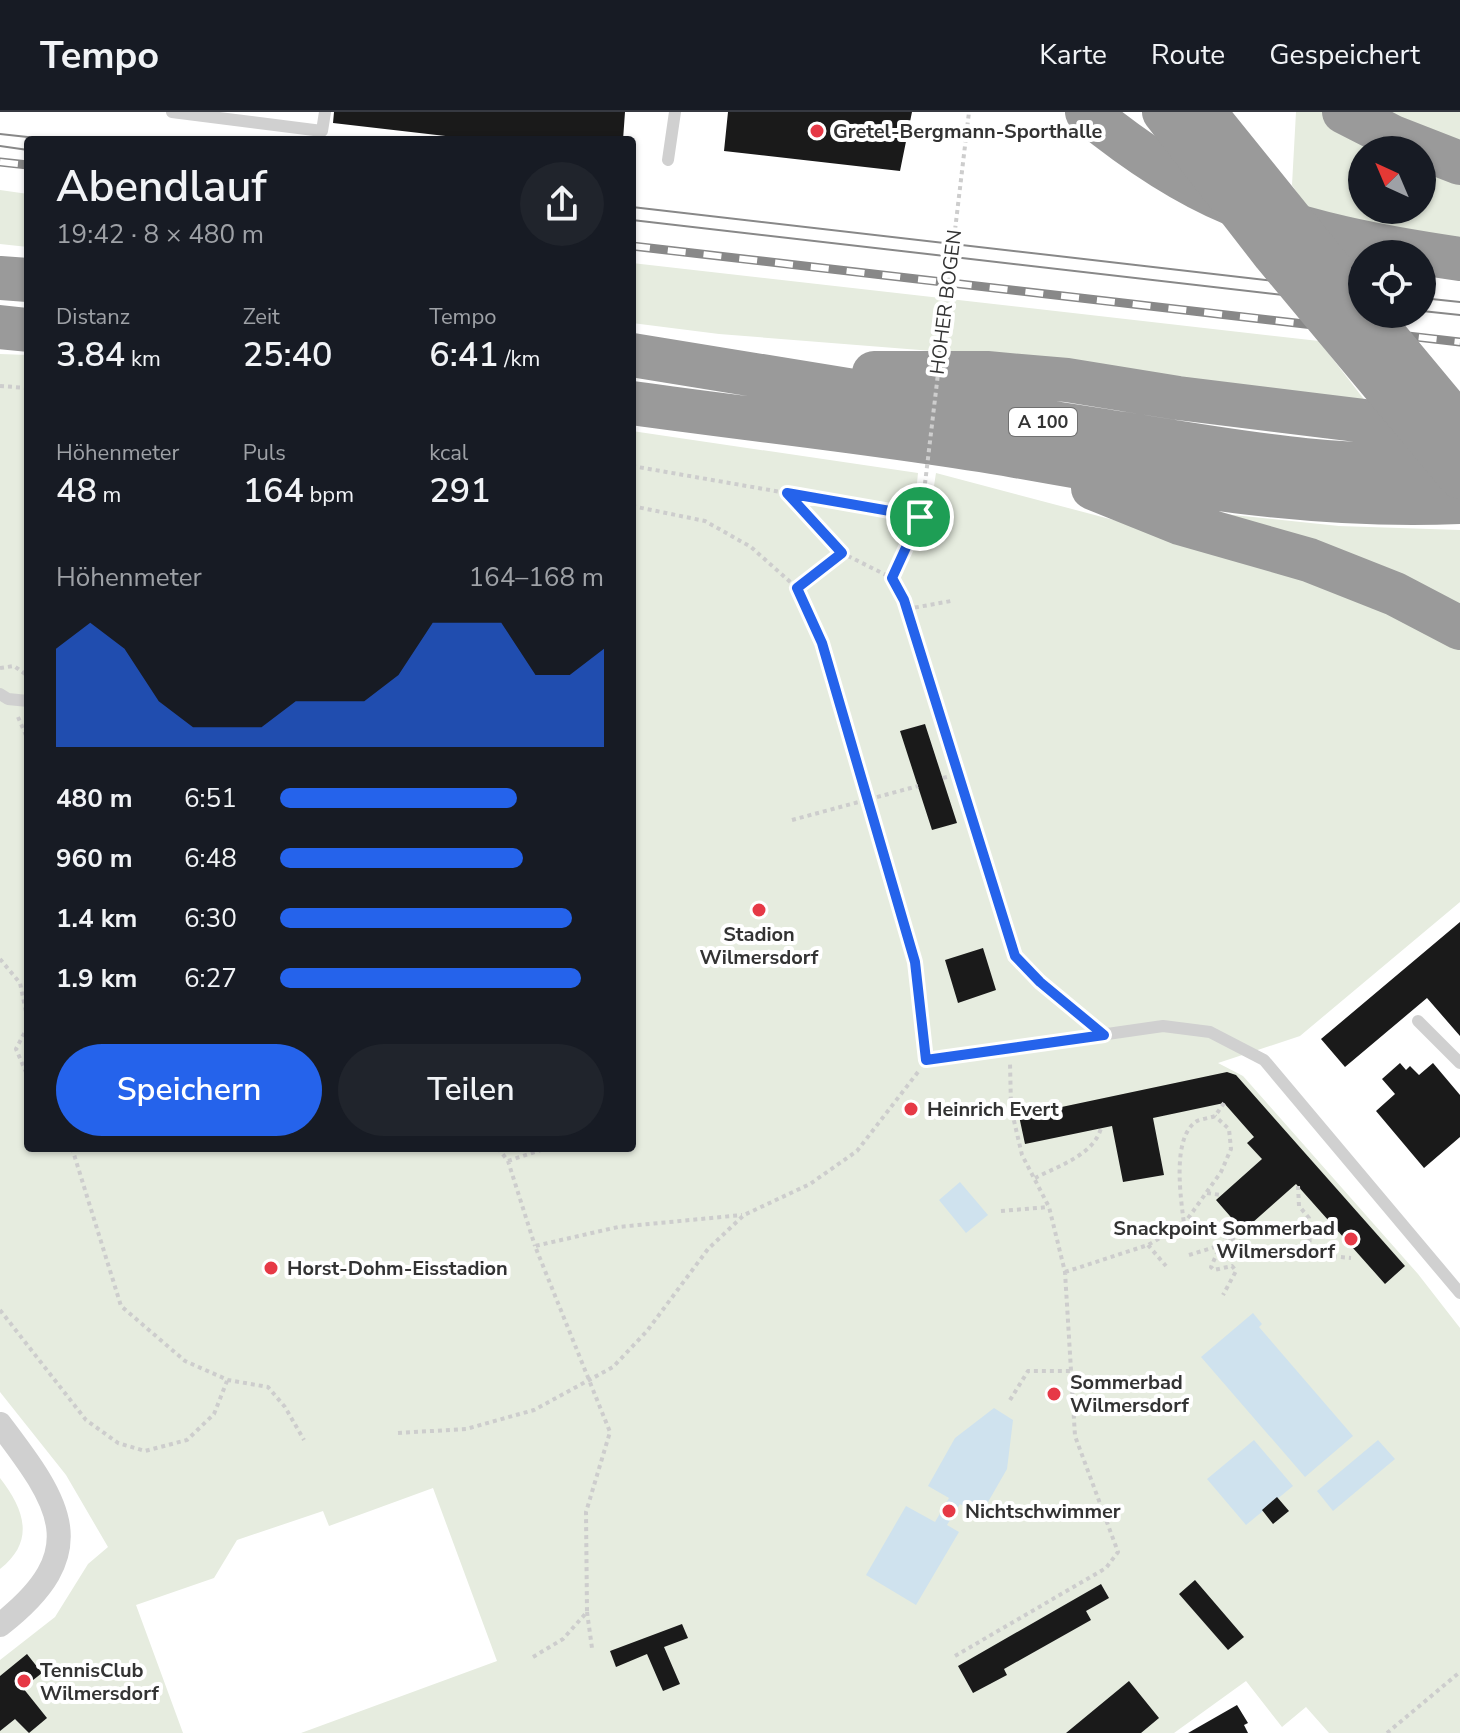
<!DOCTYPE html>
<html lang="de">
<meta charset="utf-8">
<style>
:root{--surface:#171b24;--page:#20242c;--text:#f1f3f6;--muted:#9ea1a6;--line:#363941;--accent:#2563eb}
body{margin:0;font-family:"Nunito Sans",sans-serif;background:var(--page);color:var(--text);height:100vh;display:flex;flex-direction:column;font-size:30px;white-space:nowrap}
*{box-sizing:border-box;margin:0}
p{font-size:26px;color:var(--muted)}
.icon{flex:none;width:44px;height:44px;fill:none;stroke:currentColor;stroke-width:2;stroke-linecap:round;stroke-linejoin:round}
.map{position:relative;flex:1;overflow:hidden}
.drawer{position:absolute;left:24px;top:24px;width:612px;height:1016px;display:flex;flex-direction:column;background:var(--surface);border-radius:8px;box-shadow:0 2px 6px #0004}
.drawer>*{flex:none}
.needle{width:52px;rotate:316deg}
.tools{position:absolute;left:1348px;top:24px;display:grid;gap:16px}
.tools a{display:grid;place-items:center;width:88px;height:88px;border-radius:50%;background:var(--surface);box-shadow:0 2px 6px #0004;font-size:40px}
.pin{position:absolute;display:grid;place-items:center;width:68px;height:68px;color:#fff;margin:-34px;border:4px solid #fff;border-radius:50%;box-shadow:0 2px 8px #0007}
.round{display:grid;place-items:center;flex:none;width:84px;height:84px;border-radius:42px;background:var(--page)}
.overview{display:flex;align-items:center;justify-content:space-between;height:136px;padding:0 32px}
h1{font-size:44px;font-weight:600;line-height:60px}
.metrics{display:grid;grid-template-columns:repeat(3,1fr);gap:12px;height:136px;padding:8px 32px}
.metrics div{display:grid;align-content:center}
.metrics b{font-size:34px;font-weight:600}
.metrics small{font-size:22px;font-weight:400}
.metrics p{font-size:22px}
.chart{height:224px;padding:16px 32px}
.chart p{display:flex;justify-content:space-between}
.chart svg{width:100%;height:144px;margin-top:8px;fill:var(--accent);opacity:.7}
.cta{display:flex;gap:16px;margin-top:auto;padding:16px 32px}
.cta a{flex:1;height:92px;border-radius:48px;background:var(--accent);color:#fff;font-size:32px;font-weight:600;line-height:92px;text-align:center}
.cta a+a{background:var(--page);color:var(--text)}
ul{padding:0 32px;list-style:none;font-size:26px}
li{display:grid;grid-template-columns:128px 96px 1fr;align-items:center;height:60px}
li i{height:20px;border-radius:10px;background:var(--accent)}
header{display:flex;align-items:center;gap:48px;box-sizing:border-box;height:112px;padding:0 40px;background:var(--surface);border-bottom:2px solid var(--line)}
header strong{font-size:38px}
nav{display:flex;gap:44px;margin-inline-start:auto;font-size:28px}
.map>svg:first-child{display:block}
.green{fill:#e6ecdf;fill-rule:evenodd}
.water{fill:#cfe2ee}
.building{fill:#1a1a1a}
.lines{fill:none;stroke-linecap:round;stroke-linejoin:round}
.path{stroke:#cdcdcd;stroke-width:4;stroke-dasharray:4 4;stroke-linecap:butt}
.service{stroke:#d0d0d0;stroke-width:12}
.minor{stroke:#d0d0d0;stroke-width:24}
.motorway{stroke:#9a9a9a;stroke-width:44}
.tram{stroke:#888;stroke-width:2}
.rail-casing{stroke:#888;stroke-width:9}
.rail{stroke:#fff;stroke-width:6;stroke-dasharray:18;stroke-linecap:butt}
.path-bridge{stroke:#cdcdcd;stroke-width:4;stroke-dasharray:4 4;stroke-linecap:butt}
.motorway-bridge{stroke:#9a9a9a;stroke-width:44}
.route-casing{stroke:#fff;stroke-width:16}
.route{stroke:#2563eb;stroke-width:10}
.poi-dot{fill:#e63946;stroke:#fff;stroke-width:3}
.labels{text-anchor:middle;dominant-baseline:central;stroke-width:8;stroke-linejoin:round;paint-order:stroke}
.shield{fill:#fff;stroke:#707070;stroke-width:2}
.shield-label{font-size:18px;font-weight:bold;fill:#333}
.poi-label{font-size:20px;font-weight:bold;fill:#333;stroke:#fff;text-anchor:start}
.street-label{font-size:20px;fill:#333;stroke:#fff}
</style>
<header>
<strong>Tempo</strong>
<nav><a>Karte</a><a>Route</a><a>Gespeichert</a></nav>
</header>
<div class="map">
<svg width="1460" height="1621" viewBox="0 0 1460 1621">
<rect width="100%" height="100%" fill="#fff"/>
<path class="green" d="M1296,0H1460V132L1310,100L1292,73ZM1362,38H1422V98H1362Z
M0,78L28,82V135L0,132Z
M632,151L1319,229L1373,299L983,243L719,222L632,211Z
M0,242L28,243V1036H632V319L918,361L915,391L931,393L936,361L1140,415L1311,466L1460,536V790L1300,924L1218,951L1243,964L1418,1162L1460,1216V1621H1329L1306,1595L1282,1615L1246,1569L1174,1621H301L497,1549L433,1376L329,1414L323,1399L237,1428L214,1466L136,1493L183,1621H0V1548L55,1505L88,1452L108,1435L66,1363L0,1280Z
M1205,400L1339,414L1460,418V499Z
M0,1366C24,1397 36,1429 0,1457Z"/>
<path class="water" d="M960,1070L988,1103L966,1121L939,1088Z
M1253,1201L1262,1212L1259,1215L1353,1324L1305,1365L1201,1245Z
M994,1296L1013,1308L1007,1357L980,1404L960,1392L947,1413L959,1420L916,1493L866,1463L906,1394L935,1410L949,1386L928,1374L955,1326Z
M1254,1328L1293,1374L1246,1413L1207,1367Z
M1378,1328L1395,1347L1333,1399L1317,1379Z"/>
<path class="building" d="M334,0H625L623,28H480L333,11Z
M728,0H912L900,59L724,39Z
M925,612L957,711L932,718L900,619Z
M1460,810V924L1427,886L1345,955L1321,927Z
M983,836L996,878L958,891L945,848Z
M1400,951L1406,958L1410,954L1419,963L1433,951L1460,983V1025L1424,1056L1376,999L1395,982L1382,967Z
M1227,960L1236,963L1405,1154L1385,1172L1296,1072L1243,1119L1216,1088L1262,1047L1247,1031L1254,1025L1224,991L1153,1006L1164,1063L1123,1070L1112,1014L1025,1032L1019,1004Z
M1277,1385L1289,1399L1273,1412L1262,1398Z
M1195,1468L1244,1525L1228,1538L1179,1482Z
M1101,1472L1109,1486L1086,1499L1091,1508L1004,1557L1007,1563L973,1581L958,1554Z
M682,1512L688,1526L664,1535L680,1572L663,1579L647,1542L616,1555L610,1539Z
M27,1542L42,1561L23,1576L47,1606L29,1621L15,1607L0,1619V1564Z
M1129,1569L1159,1606L1141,1621H1066Z
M1237,1593L1248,1611L1244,1613L1248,1621H1188Z"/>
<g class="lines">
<path class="path" d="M0,274L28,276
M632,354L890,399L903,407L920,405
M787,381L842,441L892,466L907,497L1015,844L1088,910
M632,394L705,409L751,435L797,476L822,531L915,850L924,933
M892,466L920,405L924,380
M797,476L842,441
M907,497L951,489
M0,556L14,554L28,564
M18,605L28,628
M943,666L959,662
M792,708L918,674
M0,847L20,871L28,909
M28,914L16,937L28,965
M1224,991L1215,1004C1210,1006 1201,1007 1197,1009C1171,1025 1181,1087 1184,1112L1267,1138L1351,1146
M72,1036L121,1194L185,1249L228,1268L268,1275L285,1295L304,1328
M498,1036L508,1049L535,1134
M508,1049L547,1036
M1035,1066C1058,1054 1094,1043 1101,1016
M1298,1074L1299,1094L1309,1106L1310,1144
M1207,1081L1221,1083
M1001,1099L1049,1095
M1228,1127L1241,1116
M1148,1133L1166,1154
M1189,1143L1215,1135L1218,1139L1211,1155L1214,1158L1232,1154L1236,1159L1223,1183
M1065,1160L1148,1133L1184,1112L1221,1060L1231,1037L1229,1017L1215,1004
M0,1198L86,1308L118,1331L145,1339L187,1328L214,1302L227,1269
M1010,1288L1028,1259H1073
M398,1321L466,1317L534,1298L613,1255L647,1219L708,1137L744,1103L810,1072L857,1039L918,960
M587,1500L592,1536
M955,1544L1106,1456L1118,1440L1075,1324L1065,1160L1049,1095L1022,1043L1011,996L1010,950
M533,1545L563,1527L587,1500L586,1400L610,1320L535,1134L618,1115L742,1103
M1387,1621L1460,1560"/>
<path class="service" d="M172,0L322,19L325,0
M668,48L675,0
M0,582L8,587L28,589
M1418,909L1460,951
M926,948L1163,914L1210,920L1264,948L1460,1181"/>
<path class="minor" d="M0,1312C61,1392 94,1440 0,1513"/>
<path class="motorway" d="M1087,0C1131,36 1180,70 1233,92C1302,121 1385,136 1460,147
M1344,0L1393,25L1460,51
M0,166L28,168
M0,215L28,218
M632,243C789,269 947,295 1105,319C1221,337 1342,361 1460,351
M874,261H987L1067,268L1178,286L1446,319
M632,291C760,309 889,322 1016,344C1161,370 1312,397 1460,390
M1093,376L1180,411L1309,448L1395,482L1460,516"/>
<path class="tram" d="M0,22L55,28
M0,34L28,38
M632,95L1362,179
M632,108L1362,192
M1422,186L1460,190
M1422,199L1460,203"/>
<defs>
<path id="rail" d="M0,50L28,53
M632,134L1460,230"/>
</defs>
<use href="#rail" class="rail-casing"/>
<use href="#rail" class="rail"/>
<path class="path-bridge" d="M924,380L969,0"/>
<path class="motorway-bridge" d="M1164,0L1274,142L1460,365
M1204,0L1362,196
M1367,202L1460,314"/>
</g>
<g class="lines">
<defs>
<path id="route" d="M787,381L890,399L903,407L920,405L892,466L904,488L1015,844L1040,870L1104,923L926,948L915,850L822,531L797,476L842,441Z"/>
</defs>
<use href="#route" class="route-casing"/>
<use href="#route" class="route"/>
</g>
<g class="poi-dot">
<circle cx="817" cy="19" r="8"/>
<circle cx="759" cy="798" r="8"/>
<circle cx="911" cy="997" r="8"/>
<circle cx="1351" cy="1127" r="8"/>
<circle cx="271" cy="1156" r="8"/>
<circle cx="1054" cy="1282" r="8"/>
<circle cx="949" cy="1399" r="8"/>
<circle cx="24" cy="1569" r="8"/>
</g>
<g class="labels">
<rect class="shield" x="1009" y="296" width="68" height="28" rx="6"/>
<g class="shield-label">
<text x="1043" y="310">A 100</text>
</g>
<g class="poi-label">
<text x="833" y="19">Gretel-Bergmann-Sporthalle</text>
<text x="759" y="822" text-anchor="middle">Stadion<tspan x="759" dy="23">Wilmersdorf</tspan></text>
<text x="927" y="997">Heinrich Evert</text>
<text x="1335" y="1116" text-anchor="end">Snackpoint Sommerbad<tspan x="1335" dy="23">Wilmersdorf</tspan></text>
<text x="287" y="1156">Horst-Dohm-Eisstadion</text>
<text x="1070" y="1270">Sommerbad<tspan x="1070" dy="23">Wilmersdorf</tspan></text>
<text x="965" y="1399">Nichtschwimmer</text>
<text x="40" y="1558">TennisClub<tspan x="40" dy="23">Wilmersdorf</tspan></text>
</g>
<g class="street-label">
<text transform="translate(946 190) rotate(-83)">HOHER BOGEN</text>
</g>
</g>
</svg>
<div class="tools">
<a><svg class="needle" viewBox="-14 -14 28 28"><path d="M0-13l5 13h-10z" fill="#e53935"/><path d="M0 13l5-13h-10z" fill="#9ea1a6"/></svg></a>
<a><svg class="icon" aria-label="locate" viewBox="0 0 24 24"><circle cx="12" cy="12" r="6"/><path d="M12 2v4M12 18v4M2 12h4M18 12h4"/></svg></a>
</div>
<div class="pin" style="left:920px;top:405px;background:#1e9e55"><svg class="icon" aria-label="arrive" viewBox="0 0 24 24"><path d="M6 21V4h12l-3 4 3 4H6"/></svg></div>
<section class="drawer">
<div class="overview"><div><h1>Abendlauf</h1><p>19:42 · 8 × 480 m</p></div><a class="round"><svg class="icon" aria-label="share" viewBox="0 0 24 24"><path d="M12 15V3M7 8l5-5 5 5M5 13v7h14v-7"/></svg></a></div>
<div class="metrics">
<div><p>Distanz</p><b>3.84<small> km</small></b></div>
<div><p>Zeit</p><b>25:40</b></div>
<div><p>Tempo</p><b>6:41<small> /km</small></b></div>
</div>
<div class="metrics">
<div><p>Höhenmeter</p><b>48<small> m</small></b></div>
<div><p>Puls</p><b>164<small> bpm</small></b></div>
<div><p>kcal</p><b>291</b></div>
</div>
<div class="chart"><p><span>Höhenmeter</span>164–168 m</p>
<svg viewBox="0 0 160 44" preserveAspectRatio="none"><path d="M0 44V14L10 6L20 14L30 30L40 38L50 38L60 38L70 30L80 30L90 30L100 22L110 6L120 6L130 6L140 22L150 22L160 14V44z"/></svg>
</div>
<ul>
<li><b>480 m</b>6:51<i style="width:73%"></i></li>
<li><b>960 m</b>6:48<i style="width:75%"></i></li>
<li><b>1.4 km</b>6:30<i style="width:90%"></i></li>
<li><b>1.9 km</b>6:27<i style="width:93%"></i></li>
</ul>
<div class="cta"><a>Speichern</a><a>Teilen</a></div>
</section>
</div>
